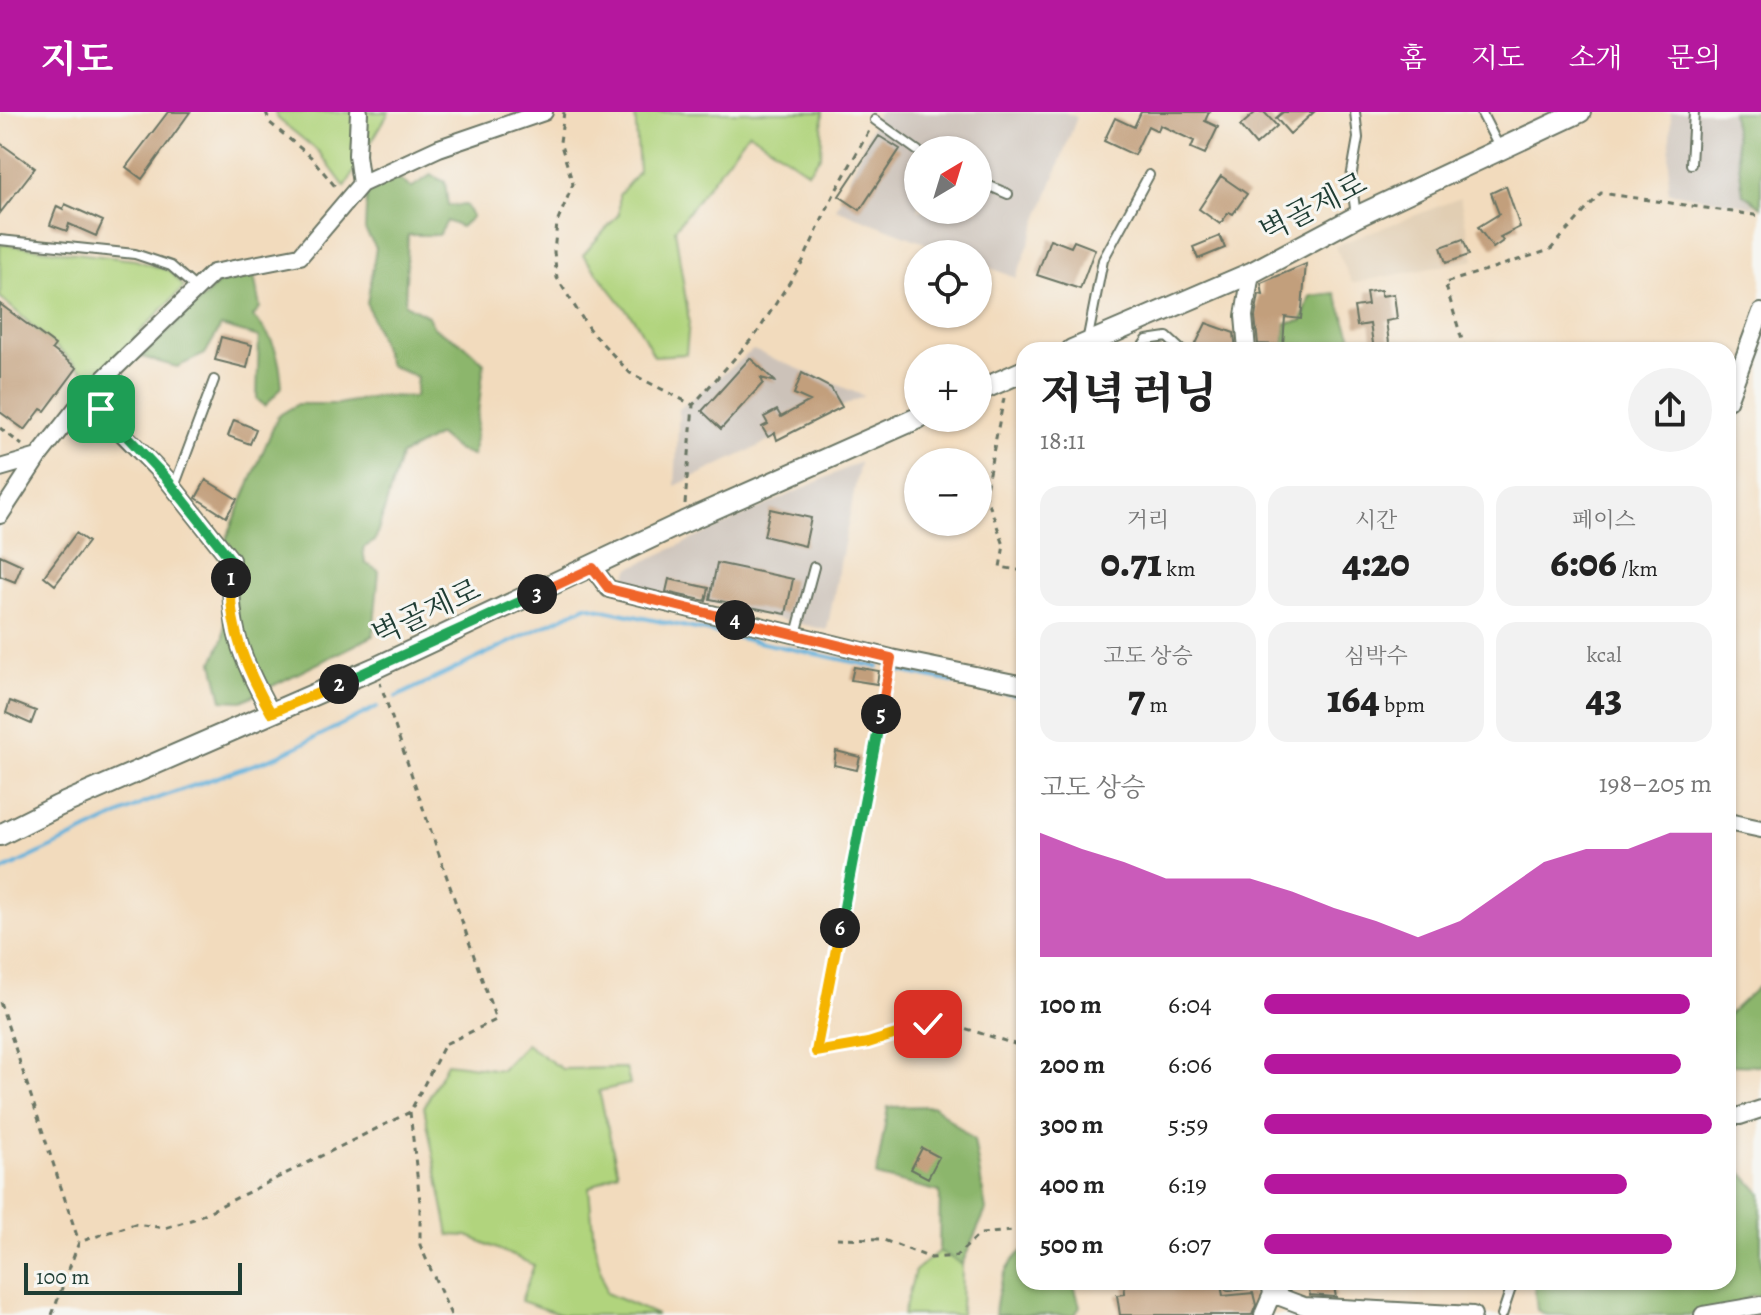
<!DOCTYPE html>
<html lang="ko">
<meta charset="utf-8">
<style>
:root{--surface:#fff;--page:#f2f2f2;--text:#222;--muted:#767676;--accent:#b5179e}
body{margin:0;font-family:Alegreya,"Noto Serif KR",serif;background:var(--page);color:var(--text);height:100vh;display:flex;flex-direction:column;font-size:30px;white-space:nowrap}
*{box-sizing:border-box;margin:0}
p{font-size:26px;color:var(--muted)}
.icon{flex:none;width:44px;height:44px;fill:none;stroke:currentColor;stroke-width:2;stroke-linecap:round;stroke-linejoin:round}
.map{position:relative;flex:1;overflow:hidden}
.side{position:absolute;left:1016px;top:230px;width:720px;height:948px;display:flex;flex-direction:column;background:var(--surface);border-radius:24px;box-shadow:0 2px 6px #0004}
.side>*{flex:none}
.needle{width:52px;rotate:38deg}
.buttons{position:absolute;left:904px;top:24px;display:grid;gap:16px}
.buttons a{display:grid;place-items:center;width:88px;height:88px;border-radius:50%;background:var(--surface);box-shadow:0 2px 6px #0004;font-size:40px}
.scale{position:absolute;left:24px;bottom:20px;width:218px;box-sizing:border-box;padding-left:8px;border:4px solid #1f3d34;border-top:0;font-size:22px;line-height:28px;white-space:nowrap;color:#1f3d34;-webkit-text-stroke:6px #f6f6f2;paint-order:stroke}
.pin{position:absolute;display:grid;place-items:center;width:68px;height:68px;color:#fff;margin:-34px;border-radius:16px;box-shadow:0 4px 12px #0006}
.km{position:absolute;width:40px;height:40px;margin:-20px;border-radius:50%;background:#222;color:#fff;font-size:22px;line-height:40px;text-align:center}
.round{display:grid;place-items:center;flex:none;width:84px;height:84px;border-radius:42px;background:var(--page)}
.summary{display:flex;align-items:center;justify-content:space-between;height:136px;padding:0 24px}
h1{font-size:44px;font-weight:800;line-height:60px}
.metrics{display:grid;grid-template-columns:repeat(3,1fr);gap:12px;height:136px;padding:8px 24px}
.metrics div{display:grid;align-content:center;border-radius:20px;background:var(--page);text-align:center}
.metrics b{font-size:40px;font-weight:800}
.metrics small{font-size:22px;font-weight:400}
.metrics p{font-size:22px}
.chart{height:224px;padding:16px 24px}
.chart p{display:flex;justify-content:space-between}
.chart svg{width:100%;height:144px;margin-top:8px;fill:var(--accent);opacity:.7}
ul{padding:0 24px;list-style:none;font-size:26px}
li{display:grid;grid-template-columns:128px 96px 1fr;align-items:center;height:60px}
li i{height:20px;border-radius:10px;background:var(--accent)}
header{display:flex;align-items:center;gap:48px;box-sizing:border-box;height:112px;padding:0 40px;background:var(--accent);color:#fff}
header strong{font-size:38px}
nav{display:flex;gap:44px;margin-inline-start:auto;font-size:28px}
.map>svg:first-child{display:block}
.built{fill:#e1ceb3}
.industrial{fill:#ccc2b9;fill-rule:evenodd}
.green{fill:#b1d47d;stroke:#688858;stroke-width:2}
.forest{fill:#8cb66c;stroke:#567a50;stroke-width:2}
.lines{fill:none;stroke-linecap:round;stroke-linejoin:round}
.stream{stroke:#60b1db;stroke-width:4}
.building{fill:#c29f7c}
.service-casing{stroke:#697464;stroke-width:12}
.minor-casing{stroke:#697464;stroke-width:20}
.tertiary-casing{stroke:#697464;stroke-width:24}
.path{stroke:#697464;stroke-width:3;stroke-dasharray:6 6;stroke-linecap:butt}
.service{stroke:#fff;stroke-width:8}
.minor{stroke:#fff;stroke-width:16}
.tertiary{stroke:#fff;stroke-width:20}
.split-1-casing{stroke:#fff;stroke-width:16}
.split-2-casing{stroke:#fff;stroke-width:16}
.split-3-casing{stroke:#fff;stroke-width:16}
.split-4-casing{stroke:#fff;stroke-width:16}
.split-5-casing{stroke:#fff;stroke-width:16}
.split-6-casing{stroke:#fff;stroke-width:16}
.split-7-casing{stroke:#fff;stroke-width:16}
.split-1{stroke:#22a559;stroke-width:10}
.split-2{stroke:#f5b400;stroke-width:10}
.split-3{stroke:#22a559;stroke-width:10}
.split-4{stroke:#f0652b;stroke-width:10}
.split-5{stroke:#f0652b;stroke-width:10}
.split-6{stroke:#22a559;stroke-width:10}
.split-7{stroke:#f5b400;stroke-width:10}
.labels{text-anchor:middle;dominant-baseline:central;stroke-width:6;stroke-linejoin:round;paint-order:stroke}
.street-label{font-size:30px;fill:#1f3d34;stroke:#f6f6f2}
</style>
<header>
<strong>지도</strong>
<nav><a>홈</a><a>지도</a><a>소개</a><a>문의</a></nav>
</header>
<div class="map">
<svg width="1761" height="1203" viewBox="0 0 1761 1203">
<rect width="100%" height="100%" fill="#f6f6f2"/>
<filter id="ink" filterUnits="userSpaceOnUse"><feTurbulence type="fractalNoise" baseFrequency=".0125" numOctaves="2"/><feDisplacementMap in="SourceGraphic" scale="16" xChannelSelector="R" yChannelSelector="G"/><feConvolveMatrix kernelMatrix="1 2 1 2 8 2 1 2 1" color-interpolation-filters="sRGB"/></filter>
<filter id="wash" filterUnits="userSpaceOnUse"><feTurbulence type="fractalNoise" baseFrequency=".006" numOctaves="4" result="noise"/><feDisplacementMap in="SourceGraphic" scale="32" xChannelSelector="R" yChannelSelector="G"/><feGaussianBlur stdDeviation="1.8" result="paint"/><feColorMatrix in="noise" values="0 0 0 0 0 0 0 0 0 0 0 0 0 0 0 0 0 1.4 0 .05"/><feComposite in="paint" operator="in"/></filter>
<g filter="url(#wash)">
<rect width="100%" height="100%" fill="#f2dbbd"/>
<path class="built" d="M1460,86L1474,148L1352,171L1335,134Z"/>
<path class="industrial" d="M878,0H1064L1077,5L1016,166L978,151V142H953L836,97ZM918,38H978V98H918Z
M1671,0H1732L1743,81L1756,95L1668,80Z
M753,238L864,284L675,374L679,297Z
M860,350L827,518L622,471L630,456Z"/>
<path class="green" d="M275,0H389L345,75L319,40L277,6Z
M635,0H823L821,43L808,60L749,20L675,117L689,209L686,242L654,244L636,210L583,143L619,102V83L639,59Z
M0,132L135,148L170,159L184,175L93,268L0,185Z
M526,932L562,957L626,956L630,972L599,979L618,1060L589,1076L594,1129L606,1181L657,1203H562L521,1189L534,1153L468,1124L449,1123L424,995L447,951L501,958Z
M939,1139L962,1152L961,1203H903L915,1159Z"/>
<path class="forest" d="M1732,0H1761V95L1743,81Z
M394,63L411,76L431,63L445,70L448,94L466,93L472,105L461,115L447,109L439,123H408L405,192L428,204L434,216L463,232L484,251L473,344L457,338L439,323L401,343L375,429L363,436L365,451L379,459L373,524L242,589L222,588L213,550L224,525L225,430L278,304L298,292H338L379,284L415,285L417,265L389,253L367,192L376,136L365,118L367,76Z
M254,163L260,196L253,205C275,225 280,246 282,275L265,294L257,287L259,225L221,214L205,242L177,255L142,245L219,171Z
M1335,181L1357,238H1284L1286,211L1302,209L1310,184Z
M1761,872V954L1732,953L1728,903Z
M934,994L974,1028L986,1098L962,1152L939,1139L940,1080L876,1064L888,995Z
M1728,1045L1761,1082V1183L1750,1184L1721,1203H1547L1537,1198L1534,1170H1728Z
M1024,1137V1170H1073L1080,1194L1075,1203H995C997,1177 1003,1154 1024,1137Z"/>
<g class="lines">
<path class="stream" d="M900,559L1024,585
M396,585L586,494L878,555
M0,760L144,691L278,644L377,595"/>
</g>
<g id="blocks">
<path class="building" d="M168,0H190L142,67L126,55Z
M1141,0H1209L1205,9L1218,15L1205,42L1191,36L1194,29L1160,13L1158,19L1148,14L1134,43L1104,29L1115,6L1134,15Z
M1256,0H1264L1277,14L1256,33L1240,14Z
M1283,0H1314L1290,22L1276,6Z
M879,24L900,37L860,98L839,84Z
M0,31L35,56L0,101Z
M1221,64L1247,82L1233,102L1229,100L1220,112L1199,97Z
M1506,74L1520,115L1500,125L1503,129L1493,136L1478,115L1499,102L1491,81Z
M65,92L103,109L96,124L69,112L67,119L50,113L57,94L63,97Z
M1220,124L1225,136L1198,147L1193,135Z
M1050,127L1071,135L1074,129L1095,137L1080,177L1037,163Z
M1463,127L1469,143L1446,151L1441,135Z
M1306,152L1301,207L1285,205L1283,233L1258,232L1255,205L1259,182L1263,183L1261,171Z
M1381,178V184L1394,182L1397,207L1386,209L1390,238H1374L1370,212L1357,214L1354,195L1368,193L1366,180Z
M0,192L55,233L52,237L77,256L45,299L41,297L25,318L0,300Z
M1206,211L1234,221L1236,238H1193Z
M221,225L252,233L247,256L215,248Z
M750,246L776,270L761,266L763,271L721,317L702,299Z
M802,261L831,276L842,295L777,328L775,321L768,325L762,315L768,312L764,305L777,298L781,305L810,289L794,282Z
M234,308L256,317L250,332L228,324Z
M206,368L237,387L226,405L196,386Z
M770,397L811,406L805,434L764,424Z
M76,421L88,430L55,473L44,464Z
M0,443L22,453L15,470L0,464Z
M717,451L793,467L786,502L710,487Z
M669,467L709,476L706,489L666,480Z
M854,555L879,559L877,572L851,568Z
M10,589L36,599L31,612L6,601Z
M836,639L860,645L857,658L834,653Z
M922,1036L939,1045L928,1066L911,1057Z
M1124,1170H1194V1174L1221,1172L1223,1184L1253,1181L1256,1193L1252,1203H1120L1117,1183L1125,1182Z
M1307,1170H1333L1336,1185L1310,1183Z"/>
</g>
</g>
<g filter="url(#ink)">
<use href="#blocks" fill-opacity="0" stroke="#697464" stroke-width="2"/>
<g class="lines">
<defs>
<path id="service" d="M1355,0L1358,26L1351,66L1356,104
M1481,0L1500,37
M875,8L918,39
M1691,52L1694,0
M978,69L1008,82
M0,128L135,142L171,154L196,176
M1087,230L1103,148L1149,63
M1140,238L1147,228L1167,225L1181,238
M174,375L214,268
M796,522L814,455
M1229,1174L1262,1170
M1502,1203L1513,1170"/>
<path id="minor" d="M361,72L439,36L544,0
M1247,238L1244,204L1251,161
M86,284L166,366L231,448C229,516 239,543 271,601
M1728,289L1761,200
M0,356L38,345
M0,403L38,345L86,284L213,161L300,144L361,72L357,43L359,0
M593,456L609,477L891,546L1024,573
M1728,710L1761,717
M1740,1004L1761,997
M1270,1170L1272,1182L1304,1194L1473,1203
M1263,1203L1272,1182
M1703,1203L1761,1193"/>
<path id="tertiary" d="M1072,238L1251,161L1356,105L1580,0
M978,279L1024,259
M0,723L58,694L375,556L684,410L918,306"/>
</defs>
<use href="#service" class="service-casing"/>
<use href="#minor" class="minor-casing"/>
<use href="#tertiary" class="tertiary-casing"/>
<path class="path" d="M266,0L270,11L311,45L338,78
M564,0L560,30L573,72L557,111L554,140L557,166L589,217L630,261L693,293L757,221L803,149L833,84L870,17
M1465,238L1445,171L1550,138L1601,81L1761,104
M1004,286L985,381L1004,433L1000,455L1024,459
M0,316L22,333
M685,392L693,293
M888,562L816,940L868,931L942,909L1024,935
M0,890L79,1130
M410,1000L420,1090V1133L451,1203
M837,1126L881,1127L931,1146L956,1144L980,1122L1024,1118
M52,1203L79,1130L135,1112L165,1116L194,1107L410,1000L445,932L496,908L380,571"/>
<use href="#service" class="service"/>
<use href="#minor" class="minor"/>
<use href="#tertiary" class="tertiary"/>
</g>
</g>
<g class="lines" filter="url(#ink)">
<defs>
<path id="split-1" d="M101,297L166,366L231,448V466"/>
<path id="split-2" d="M231,466C228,517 247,558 271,601L339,572"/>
<path id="split-3" d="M339,572L537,482"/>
<path id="split-4" d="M537,482L593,456L609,477L735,508"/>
<path id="split-5" d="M735,508L891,546L881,602"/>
<path id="split-6" d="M840,816L881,602"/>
<path id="split-7" d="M840,816L816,940L868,931L928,912"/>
</defs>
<use href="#split-1" class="split-1-casing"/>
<use href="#split-2" class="split-2-casing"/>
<use href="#split-3" class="split-3-casing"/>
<use href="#split-4" class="split-4-casing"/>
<use href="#split-5" class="split-5-casing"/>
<use href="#split-6" class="split-6-casing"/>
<use href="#split-7" class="split-7-casing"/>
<use href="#split-1" class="split-1"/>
<use href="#split-2" class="split-2"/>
<use href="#split-3" class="split-3"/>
<use href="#split-4" class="split-4"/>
<use href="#split-5" class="split-5"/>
<use href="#split-6" class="split-6"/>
<use href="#split-7" class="split-7"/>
</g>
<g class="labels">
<g class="street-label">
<text transform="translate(1313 95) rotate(-27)">벽골제로</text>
<text transform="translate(426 500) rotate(-25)">벽골제로</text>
</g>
</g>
</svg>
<div class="buttons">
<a><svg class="needle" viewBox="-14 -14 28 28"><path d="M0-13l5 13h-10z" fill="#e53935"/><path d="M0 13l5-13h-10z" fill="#767676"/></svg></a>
<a><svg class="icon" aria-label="locate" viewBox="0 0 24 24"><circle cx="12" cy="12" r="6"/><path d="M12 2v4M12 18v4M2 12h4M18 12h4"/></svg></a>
<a>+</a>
<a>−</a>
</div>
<div class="scale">100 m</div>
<div class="pin" style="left:101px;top:297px;background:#1e9e55"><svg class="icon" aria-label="arrive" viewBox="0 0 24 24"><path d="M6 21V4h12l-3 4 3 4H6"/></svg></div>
<div class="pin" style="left:928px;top:912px;background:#d93025"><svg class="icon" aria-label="check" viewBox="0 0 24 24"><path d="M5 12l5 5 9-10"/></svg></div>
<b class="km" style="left:231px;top:466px">1</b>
<b class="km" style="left:339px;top:572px">2</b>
<b class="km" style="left:537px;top:482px">3</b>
<b class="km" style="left:735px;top:508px">4</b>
<b class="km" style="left:881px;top:602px">5</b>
<b class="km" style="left:840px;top:816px">6</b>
<section class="side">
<div class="summary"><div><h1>저녁 러닝</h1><p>18:11</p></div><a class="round"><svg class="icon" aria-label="share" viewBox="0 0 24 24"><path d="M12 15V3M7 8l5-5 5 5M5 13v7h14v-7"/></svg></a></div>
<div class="metrics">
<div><p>거리</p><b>0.71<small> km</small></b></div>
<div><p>시간</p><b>4:20</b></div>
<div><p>페이스</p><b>6:06<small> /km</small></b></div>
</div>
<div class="metrics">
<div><p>고도 상승</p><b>7<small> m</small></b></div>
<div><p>심박수</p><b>164<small> bpm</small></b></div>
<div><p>kcal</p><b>43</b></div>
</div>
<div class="chart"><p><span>고도 상승</span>198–205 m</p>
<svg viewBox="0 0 160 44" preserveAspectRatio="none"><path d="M0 44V6L10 11L20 15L30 20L40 20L50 20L60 24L70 29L80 33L90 38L100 33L110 24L120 15L130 11L140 11L150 6L160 6V44z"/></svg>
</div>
<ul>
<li><b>100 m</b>6:04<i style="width:95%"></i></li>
<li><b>200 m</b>6:06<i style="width:93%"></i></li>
<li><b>300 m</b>5:59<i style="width:100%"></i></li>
<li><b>400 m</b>6:19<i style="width:81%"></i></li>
<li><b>500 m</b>6:07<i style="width:91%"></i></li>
</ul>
</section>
</div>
